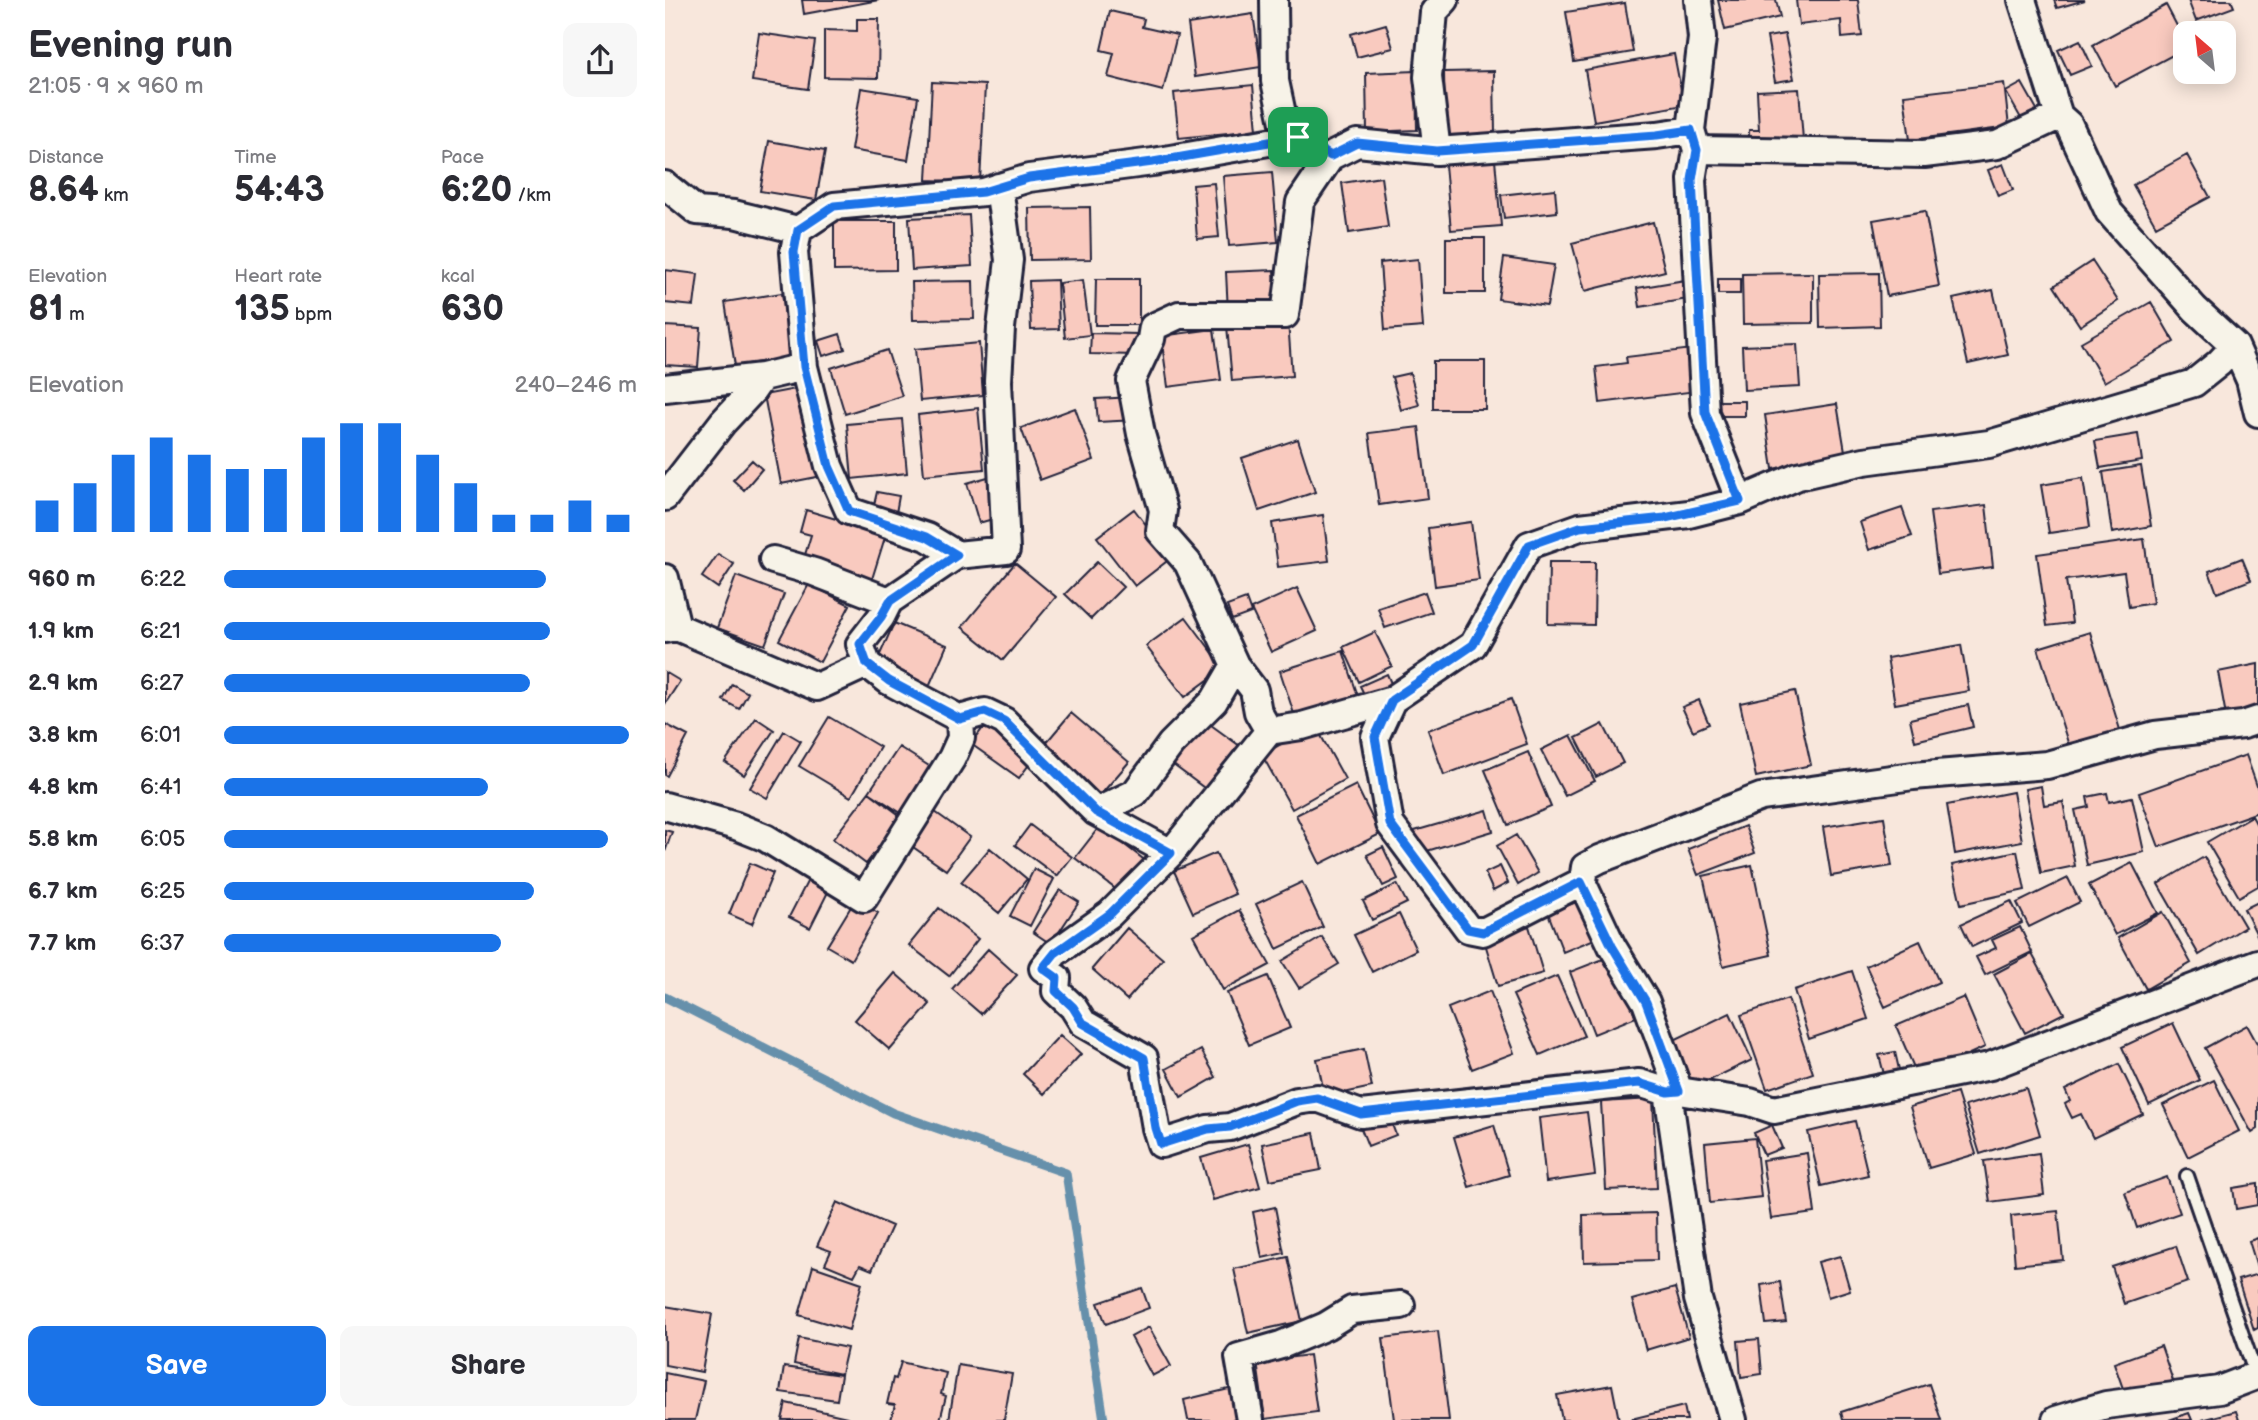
<!DOCTYPE html>
<meta charset="utf-8">
<style>
:root{--surface:#fff;--page:#f7f7f7;--text:#2b2b33;--muted:#7c7c81;--accent:#1a73e8}
body{margin:0;font-family:"Balsamiq Sans",sans-serif;background:var(--page);color:var(--text);height:100vh;display:flex;flex-direction:column;font-size:26px;white-space:nowrap}
*{box-sizing:border-box;margin:0}
p{font-size:23px;color:var(--muted)}
.icon{flex:none;width:38px;height:38px;fill:none;stroke:currentColor;stroke-width:2;stroke-linecap:round;stroke-linejoin:round}
.map{position:relative;flex:1;overflow:hidden}
.sheet{display:flex;flex-direction:column;background:var(--surface);width:665px}
.sheet>*{flex:none}
.needle{width:46px;rotate:332deg}
.fabs{position:absolute;left:1508px;top:21px;display:grid;gap:14px}
.fabs a{display:grid;place-items:center;width:63px;height:63px;border-radius:14px;background:var(--surface);box-shadow:0 4px 18px #0003;font-size:35px}
.pin{position:absolute;display:grid;place-items:center;width:60px;height:60px;color:#fff;margin:-30px;border-radius:14px;box-shadow:0 4px 10px #0006}
.round{display:grid;place-items:center;flex:none;width:74px;height:74px;border-radius:14px;background:var(--page)}
.headline{display:flex;align-items:center;justify-content:space-between;height:119px;padding:0 28px}
h1{font-size:38px;font-weight:800;line-height:52px}
.figures{display:grid;grid-template-columns:repeat(3,1fr);gap:10px;height:119px;padding:7px 28px}
.figures div{display:grid;align-content:center}
.figures b{font-size:35px;font-weight:800}
.figures small{font-size:19px;font-weight:400}
.figures p{font-size:19px}
.chart{height:196px;padding:14px 28px}
.chart p{display:flex;justify-content:space-between}
.chart svg{width:100%;height:126px;margin-top:7px;stroke:var(--accent);stroke-width:6}
.primary-button{display:flex;gap:14px;margin-top:auto;padding:14px 28px}
.primary-button a{flex:1;height:80px;border-radius:14px;background:var(--accent);color:#fff;font-size:28px;font-weight:800;line-height:80px;text-align:center}
.primary-button a+a{background:var(--page);color:var(--text)}
ul{padding:0 28px;list-style:none;font-size:23px}
li{display:grid;grid-template-columns:112px 84px 1fr;align-items:center;height:52px}
li i{height:18px;border-radius:9px;background:var(--accent)}
main{display:flex;flex:1;min-height:0}
.map>svg:first-child{display:block}
.lines{fill:none;stroke-linecap:round;stroke-linejoin:round}
.stream{stroke:#6690ab;stroke-width:9}
.building{fill:#f9cabf;stroke:#22223b;stroke-width:2}
.lane-casing{stroke:#22223b;stroke-width:18}
.street-casing{stroke:#22223b;stroke-width:32}
.lane{stroke:#f7f3e8;stroke-width:12}
.street{stroke:#f7f3e8;stroke-width:26}
.route-casing{stroke:#fff;stroke-width:14}
.route{stroke:#1a73e8;stroke-width:9}
</style>
<main>
<section class="sheet">
<div class="headline"><div><h1>Evening run</h1><p>21:05 · 9 × 960 m</p></div><a class="round"><svg class="icon" aria-label="share" viewBox="0 0 24 24"><path d="M12 15V3M7 8l5-5 5 5M5 13v7h14v-7"/></svg></a></div>
<div class="figures">
<div><p>Distance</p><b>8.64<small> km</small></b></div>
<div><p>Time</p><b>54:43</b></div>
<div><p>Pace</p><b>6:20<small> /km</small></b></div>
</div>
<div class="figures">
<div><p>Elevation</p><b>81<small> m</small></b></div>
<div><p>Heart rate</p><b>135<small> bpm</small></b></div>
<div><p>kcal</p><b>630</b></div>
</div>
<div class="chart"><p><span>Elevation</span>240–246 m</p>
<svg viewBox="0 0 160 44" preserveAspectRatio="none"><path d="M5 44V33M15 44V27M25 44V17M35 44V11M45 44V17M55 44V22M65 44V22M75 44V11M85 44V6M95 44V6M105 44V17M115 44V27M125 44V38M135 44V38M145 44V33M155 44V38"/></svg>
</div>
<ul>
<li><b>960 m</b>6:22<i style="width:78%"></i></li>
<li><b>1.9 km</b>6:21<i style="width:79%"></i></li>
<li><b>2.9 km</b>6:27<i style="width:74%"></i></li>
<li><b>3.8 km</b>6:01<i style="width:98%"></i></li>
<li><b>4.8 km</b>6:41<i style="width:64%"></i></li>
<li><b>5.8 km</b>6:05<i style="width:93%"></i></li>
<li><b>6.7 km</b>6:25<i style="width:75%"></i></li>
<li><b>7.7 km</b>6:37<i style="width:67%"></i></li>
</ul>
<div class="primary-button"><a>Save</a><a>Share</a></div>
</section>
<div class="map">
<svg width="1593" height="1420" viewBox="0 0 1593 1420">
<rect width="100%" height="100%" fill="#f8e7dc"/>
<filter id="ink" filterUnits="userSpaceOnUse"><feTurbulence type="fractalNoise" baseFrequency=".0143" numOctaves="2"/><feDisplacementMap in="SourceGraphic" scale="14" xChannelSelector="R" yChannelSelector="G"/><feConvolveMatrix kernelMatrix="1 2 1 2 8 2 1 2 1" color-interpolation-filters="sRGB"/></filter>
<g filter="url(#ink)">
<g class="lines">
<path class="stream" d="M0,997L228,1113L401,1173L439,1420"/>
</g>
<path class="building" d="M137,0H214L139,14Z
M1053,0H1111L1115,17L1060,30Z
M1131,0H1193L1197,36L1177,38L1176,20L1134,25Z
M1389,0H1420L1392,8Z
M1523,0H1566L1569,7L1531,21Z
M960,3L968,52L909,62L901,12Z
M1501,5L1521,43V48L1450,86L1428,45Z
M445,11L479,19L477,27L512,35L498,91L443,77L449,53L436,50Z
M588,14L596,67L530,77L523,24Z
M192,19H214L213,78L159,77V30L192,31Z
M721,24L728,48L692,57L686,34Z
M94,33L150,41L143,89L87,81Z
M1120,34L1129,79L1110,82L1102,37Z
M1415,40L1427,66L1405,75L1393,50Z
M1009,54L1019,105L929,121L920,70Z
M751,71L752,130L702,132L701,73Z
M829,71L830,134L780,135L779,72Z
M267,82L320,85L315,182L262,180Z
M1339,83L1344,127L1245,140L1239,95Z
M1357,83L1378,120L1362,129L1341,92Z
M588,85L592,130L514,138L509,93Z
M196,88L253,97L243,160L186,150Z
M1134,89L1138,140L1084,144V130H1094L1092,91Z
M104,141L160,151L151,200L95,191Z
M1522,155L1545,197L1491,226L1468,185Z
M830,160L836,226L786,230L780,165Z
M1338,164L1348,190L1333,196L1323,170Z
M607,172L613,242L564,246L558,176Z
M716,177L723,227L684,233L677,183Z
M549,183L554,237L532,239L528,185Z
M890,189L892,212L839,218L836,195Z
M425,207L426,259L365,260L364,208Z
M1260,211L1274,286L1222,296L1208,220Z
M304,215L307,266L247,270L244,218Z
M169,221H231V270L169,271Z
M988,222L1000,271L920,291L907,243Z
M781,238H820V293H781Z
M839,258L889,265L882,306L833,299Z
M753,259L758,327L720,330L715,263Z
M1427,261L1453,301L1415,326L1389,286Z
M0,270L33,274L29,306L0,303Z
M609,270L611,309L563,312L561,272Z
M1148,273V323L1078,324L1077,274Z
M1214,273L1215,326L1155,328L1154,274Z
M431,279H474V325H430Z
M1053,279H1075V294H1053Z
M392,280L394,329L366,330L364,281Z
M418,280L425,335L400,338L394,283Z
M1020,280L1023,299L975,307L972,288Z
M308,281L309,319L248,320L247,282Z
M1328,290L1343,355L1303,364L1288,299Z
M117,293L127,357L70,366L60,302Z
M1486,302L1509,342L1439,382L1416,342Z
M623,321L627,376L567,381L562,326Z
M0,326L36,328L33,367L0,365Z
M549,329L556,380L503,387L496,336Z
M426,333L474,334V355L425,354Z
M175,334L180,349L158,356L153,341Z
M314,343L318,395L255,401L250,349Z
M1132,344L1135,387L1079,390L1077,346Z
M1027,349L1032,391L935,403L931,367L962,363L961,357Z
M222,350L237,396L180,414L166,368Z
M768,361H820V409H768Z
M745,373L754,405L736,410L727,377Z
M141,387L157,476L116,484L99,395Z
M469,397L471,420L433,422L431,399Z
M1049,401H1080V416H1049Z
M1172,404L1181,457L1108,469L1100,415Z
M313,408L319,469L259,475L253,415Z
M410,408L429,460L375,480L356,428Z
M237,419L242,473L187,479L182,424Z
M754,427L763,498L714,505L704,433Z
M1473,434L1477,461L1435,468L1430,441Z
M633,439L650,492L594,511L577,458Z
M87,460L97,469L79,490L68,480Z
M1476,466L1486,526L1447,533L1438,472Z
M326,476L338,516L314,523L302,483Z
M1418,478L1425,527L1384,533L1376,485Z
M212,492L234,496L231,513L208,509Z
M1321,505L1328,567L1273,574L1265,512Z
M1237,508L1247,536L1204,550L1195,522Z
M469,509L506,558L470,586L432,537Z
M141,510L221,534L207,579L139,558L146,535L135,532Z
M658,515L664,561L613,567L607,523Z
M806,522L814,580L770,586L763,528Z
M1479,539L1488,603L1464,607L1459,572L1401,580L1407,623L1382,626L1372,554Z
M53,554L69,564L53,588L37,577Z
M1577,558L1586,580L1552,593L1544,571Z
M432,562L458,587L426,619L400,594Z
M884,562H930L929,625L883,624Z
M350,563L391,597L338,660L297,627Z
M71,576L119,594L100,645L52,628Z
M144,584L185,605L155,662L114,640Z
M632,588L652,631L606,652L586,609Z
M760,592L767,612L720,628L713,608Z
M581,599L586,613L567,620L562,606Z
M521,617L559,668L520,697L481,646Z
M229,623L282,645L262,691L209,668Z
M710,632L727,666L694,682L678,647Z
M1425,632L1456,733L1405,749L1373,648Z
M1296,645L1304,691L1230,704L1222,658Z
M678,651L694,699L631,720L615,671Z
M1593,664V714L1562,721L1553,672Z
M0,672L15,681L0,704Z
M722,674L728,688L702,700L695,686Z
M67,684L83,693L74,709L58,700Z
M1130,691L1146,765L1091,777L1075,703Z
M846,699L862,744L779,775L763,730Z
M1034,700L1044,724L1028,731L1017,707Z
M1303,705L1308,727L1250,741L1245,719Z
M406,713L464,762L432,799L375,750Z
M164,717L215,747L186,797L134,766Z
M535,717L579,749L546,793L503,761Z
M91,718L109,730L79,775L60,762Z
M0,724L23,736L2,776L0,775Z
M321,724L369,758L354,778L306,744Z
M938,724L958,763L931,777L911,738Z
M650,725L680,779L627,809L597,755Z
M119,731L136,741L102,798L85,788Z
M906,735L930,781L900,796L876,750Z
M234,747L272,771L242,817L204,792Z
M863,752L886,807L843,825L820,770Z
M1581,755L1593,789V812L1494,847L1474,793Z
M691,785L715,834L655,864L631,815Z
M1376,786L1379,805L1398,802L1410,866L1376,873L1360,789Z
M204,792L237,817L201,864L168,839Z
M1348,792L1357,841L1290,854L1282,805Z
M1442,793L1444,802L1467,797L1479,852L1422,865L1410,810L1424,807L1422,797Z
M263,807L305,837L281,870L238,840Z
M822,810L828,831L752,854L746,832Z
M1587,816L1593,827V886L1574,897L1542,842Z
M1219,817L1227,866L1166,876L1158,827Z
M365,825L407,857L392,876L350,845Z
M435,826L482,862L457,894L410,858Z
M1080,826L1090,853L1033,875L1023,849Z
M0,830L7,832L0,852Z
M851,835L873,873L853,885L832,846Z
M718,847L733,879L718,886L702,855Z
M325,848L362,879L334,913L296,882Z
M1352,851L1360,890L1296,904L1287,865Z
M551,853L570,894L528,913L509,871Z
M1539,857L1580,927L1534,955L1493,884Z
M85,863L108,873L87,924L64,914Z
M1467,863L1493,913L1450,935L1424,885Z
M1087,865L1106,955L1058,966L1038,876Z
M835,866L843,883L828,891L820,873Z
M369,869L389,879L365,926L345,916Z
M144,878L165,888L145,928L124,917Z
M1403,878L1415,902L1364,927L1352,903Z
M637,882L658,927L612,949L591,904Z
M732,884L742,903L707,920L698,901Z
M395,890L414,902L386,944L368,932Z
M922,898L937,936L898,952L883,913Z
M190,900L213,913L186,960L162,946Z
M1346,901L1357,923L1307,947L1296,924Z
M1593,902V937L1579,909Z
M274,908L313,939L284,976L244,945Z
M574,910L605,965L558,990L528,935Z
M1498,912L1526,963L1481,989L1453,938Z
M734,914L751,950L707,972L689,935Z
M864,926L878,973L833,986L819,940Z
M1355,927L1367,952L1320,975L1311,957L1331,948L1327,940Z
M462,928L498,959L462,1000L427,969Z
M657,937L674,964L634,988L617,961Z
M1255,941L1274,982L1220,1007L1201,966Z
M323,949L352,975L316,1014L287,989Z
M1367,954L1399,1013L1360,1033L1329,974Z
M946,956L971,1017L929,1034L905,972Z
M1187,971L1203,1019L1144,1039L1129,990Z
M230,973L265,1004L225,1050L190,1020Z
M603,976L625,1028L584,1045L562,993Z
M892,976L919,1036L875,1055L848,995Z
M825,991L849,1053L807,1069L783,1008Z
M1299,997L1320,1047L1253,1077L1231,1026Z
M1123,999L1148,1073L1102,1089L1076,1015Z
M1065,1013L1087,1060L1028,1088L1007,1041Z
M1508,1023L1535,1080L1484,1105L1457,1047Z
M1582,1025L1593,1045V1129L1587,1133L1540,1048Z
M395,1035L416,1054L379,1094L358,1074Z
M699,1049L707,1087L660,1097L652,1059Z
M536,1050L551,1077L516,1097L501,1069Z
M1230,1052L1235,1074L1220,1078L1214,1055Z
M1454,1064L1478,1114L1428,1138L1416,1114L1407,1118L1400,1104L1405,1101L1400,1090Z
M1549,1080L1574,1131L1523,1157L1498,1105Z
M1361,1088L1375,1135L1315,1154L1300,1106Z
M1292,1093L1311,1154L1264,1168L1245,1107Z
M988,1099L992,1188L941,1190L936,1102Z
M922,1112L930,1175L881,1182L874,1118Z
M723,1114L731,1135L703,1146L695,1126Z
M1190,1121L1203,1175L1156,1186L1143,1132Z
M829,1125L844,1175L804,1187L789,1137Z
M1107,1125L1117,1148L1099,1155L1089,1133Z
M649,1133L656,1170L605,1180L597,1144Z
M1090,1138L1096,1197L1045,1203L1040,1143Z
M583,1144L595,1187L548,1200L536,1158Z
M1142,1153L1150,1213L1106,1219L1097,1160Z
M1374,1153L1379,1195L1325,1202L1319,1161Z
M1502,1177L1515,1213L1472,1228L1460,1192Z
M1593,1184V1205L1571,1209L1568,1188Z
M172,1202L227,1226L207,1270L195,1265L189,1276L160,1264L166,1251L152,1246Z
M610,1207L619,1253L597,1258L588,1212Z
M1393,1211L1398,1260L1350,1265L1346,1216Z
M991,1213L992,1260L919,1262L918,1215Z
M1593,1238V1270L1584,1241Z
M1511,1246L1523,1282L1459,1304L1447,1267Z
M1175,1256L1185,1290L1163,1297L1153,1262Z
M623,1257L637,1321L583,1333L569,1269Z
M148,1266L197,1283L184,1330L134,1315Z
M1593,1274V1328L1589,1330L1573,1280Z
M1115,1282L1121,1322L1101,1324L1096,1285Z
M477,1288L484,1308L441,1324L433,1303Z
M1010,1288L1024,1337L981,1350L967,1300Z
M0,1306L47,1314L37,1372L0,1365Z
M484,1327L506,1366L487,1376L466,1337Z
M773,1331L784,1420H729L718,1338Z
M134,1338L182,1348L176,1374L129,1364Z
M1094,1339L1097,1374L1076,1377L1073,1341Z
M1496,1346L1508,1381L1461,1397L1449,1363Z
M644,1355L652,1412L600,1419L592,1362Z
M236,1362L281,1373L276,1394L281,1396L275,1420H226L230,1405L222,1404L228,1378L231,1379Z
M293,1365L347,1374L339,1420H284Z
M119,1367L176,1375L172,1400L115,1392Z
M0,1373L39,1381L30,1420H0Z
M1264,1384L1276,1420H1178L1176,1412Z
M947,1385L954,1420H897L892,1395Z
M568,1388L576,1420H523L519,1400Z
M121,1403L182,1417L181,1420H117Z
M1019,1406L1022,1420H966V1419Z
M1571,1411L1574,1420H1537Z
M1524,1413L1527,1420H1504Z"/>
<g class="lines">
<defs>
<path id="lane" d="M1522,1176L1591,1375"/>
<path id="street" d="M609,0L610,81L619,123L643,143
M1033,0L1037,38L1026,130L1032,150L1027,180L1040,413L1075,501
M1357,0L1394,116L1404,125L1444,212L1530,309L1570,346L1585,380L1593,413
M1032,150L1259,154L1332,145L1394,116
M772,151L763,77L769,12L780,0
M0,185L32,211L69,214L133,230L169,206L319,192L364,178L488,162L633,137
M334,187L344,260L336,328L333,381L341,550L292,555L224,601L216,617L195,644L202,664L224,681L295,719L320,712L339,721L431,812L506,853
M133,230L129,252L139,367L164,466L184,511L262,537L292,555
M1570,346L1554,363L1529,383L1324,444L1199,461L1133,476L1075,501L1024,514L915,527L864,545L808,645L727,700L710,737L725,824L803,929L818,932L918,881L920,867L935,859L1096,797L1248,776L1382,765L1490,735L1578,725L1593,720
M0,388L97,377L139,367
M0,497L58,422L88,390L97,377
M108,560L149,572L224,601
M0,578L12,627
M0,629L12,627L152,687L202,664
M727,700L637,726L604,731L593,712L589,690L570,665L523,563L495,531L498,510L476,434L466,381L486,339L488,327L514,315H620L635,202L666,156L692,143L772,151L992,135L1026,130
M604,731L506,853L445,914L390,953L378,968L392,978L391,991L408,1007L418,1023L479,1058L491,1128L496,1144L543,1129L565,1127L632,1101L652,1098L696,1114L974,1083L1003,1092L1014,1091L1085,1102L1109,1110L1325,1066L1593,963
M0,806L71,826L101,838L199,898L287,758L296,738L295,719
M431,812L470,793L506,744L549,701L570,665
M917,882L947,946L981,1002L1014,1091
M1003,1092L1033,1299L1068,1420
M585,1420L574,1357L616,1345L661,1326L687,1310L736,1305
M1391,1420L1441,1405L1554,1390L1593,1375"/>
</defs>
<use href="#lane" class="lane-casing"/>
<use href="#street" class="street-casing"/>
<use href="#lane" class="lane"/>
<use href="#street" class="street"/>
</g>
</g>
<g class="lines" filter="url(#ink)">
<defs>
<path id="route" d="M1026,130L1032,150L1027,180L1040,412L1075,501L1000,518L915,527L864,545L808,645L727,700L710,737L725,824L803,929L818,932L916,882L947,946L981,1002L1014,1091L1003,1092L974,1083L696,1114L652,1098L632,1101L565,1127L543,1129L496,1144L491,1128L479,1058L418,1023L408,1007L391,991L392,978L378,968L390,953L445,914L506,853L431,812L339,721L320,712L295,719L224,681L202,664L195,644L216,617L225,601L292,555L262,537L184,511L164,466L139,367L129,252L133,230L169,206L318,192L364,178L488,162L633,137L666,156L692,143L772,151L992,135Z"/>
</defs>
<use href="#route" class="route-casing"/>
<use href="#route" class="route"/>
</g>
</svg>
<div class="fabs">
<a><svg class="needle" viewBox="-14 -14 28 28"><path d="M0-13l5 13h-10z" fill="#e53935"/><path d="M0 13l5-13h-10z" fill="#7c7c81"/></svg></a>
</div>
<div class="pin" style="left:633px;top:137px;background:#1e9e55"><svg class="icon" aria-label="arrive" viewBox="0 0 24 24"><path d="M6 21V4h12l-3 4 3 4H6"/></svg></div>
</div>
</main>
